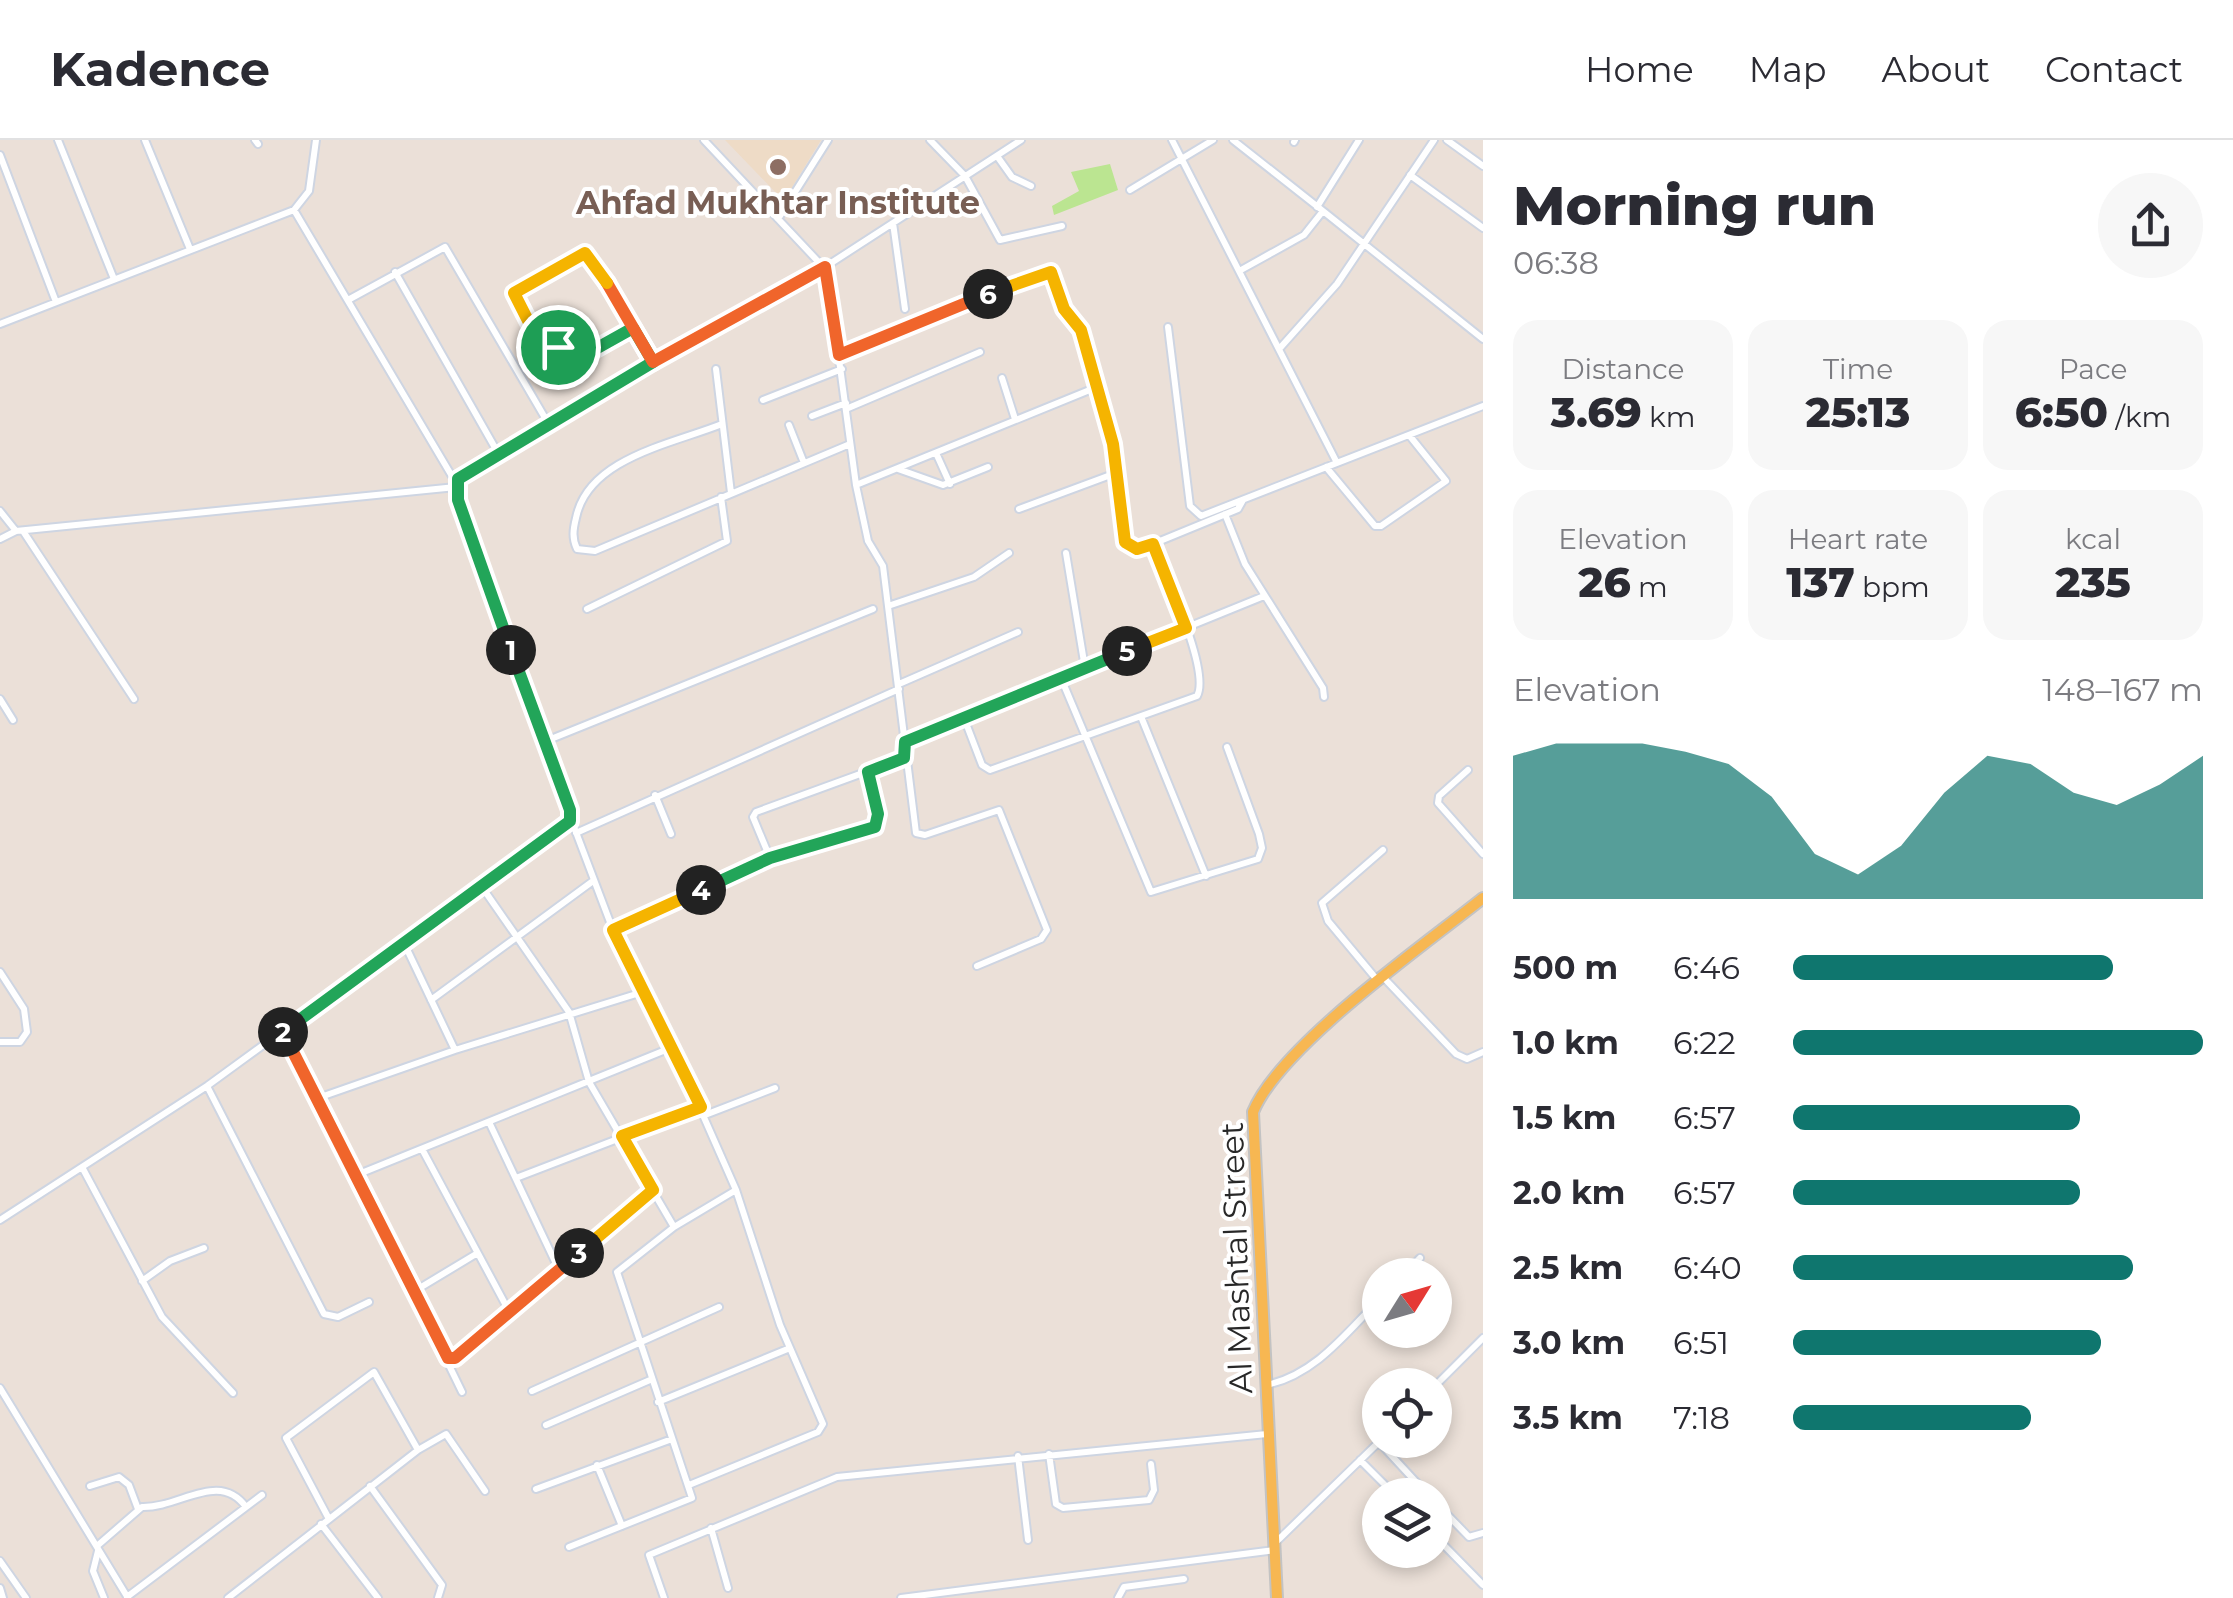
<!DOCTYPE html>
<meta charset="utf-8">
<style>
:root{--surface:#fff;--page:#f7f7f7;--text:#2b2b33;--muted:#7c7c81;--line:#e1e1e2;--accent:#0f766e}
body{margin:0;font-family:Montserrat,sans-serif;background:var(--page);color:var(--text);height:100vh;display:flex;flex-direction:column;font-size:38px;white-space:nowrap}
*{box-sizing:border-box;margin:0}
p{font-size:32px;color:var(--muted)}
.icon{flex:none;width:55px;height:55px;fill:none;stroke:currentColor;stroke-width:2;stroke-linecap:round;stroke-linejoin:round}
.map{position:relative;flex:1;overflow:hidden}
.drawer{display:flex;flex-direction:column;background:var(--surface);width:750px}
.drawer>*{flex:none}
.needle{width:65px;rotate:53deg}
.buttons{position:absolute;left:1362px;top:1118px;display:grid;gap:20px}
.buttons a{display:grid;place-items:center;width:90px;height:90px;border-radius:50%;background:var(--surface);box-shadow:0 5px 15px #0003;font-size:50px}
.pin{position:absolute;display:grid;place-items:center;width:85px;height:85px;color:#fff;margin:-42px;border:5px solid #fff;border-radius:50%;box-shadow:0 2px 10px #0007}
.km{position:absolute;width:50px;height:50px;margin:-25px;border-radius:50%;background:#222;color:#fff;font-size:28px;line-height:50px;text-align:center}
.round{display:grid;place-items:center;flex:none;width:105px;height:105px;border-radius:52px;background:var(--page)}
.overview{display:flex;align-items:center;justify-content:space-between;height:170px;padding:0 30px}
h1{font-size:55px;font-weight:800;line-height:75px}
.figures{display:grid;grid-template-columns:repeat(3,1fr);gap:15px;height:170px;padding:10px 30px}
.figures div{display:grid;align-content:center;border-radius:25px;background:var(--page);text-align:center}
.figures b{font-size:42px;font-weight:800}
.figures small{font-size:28px;font-weight:400}
.figures p{font-size:28px}
.chart{height:280px;padding:20px 30px}
.chart p{display:flex;justify-content:space-between}
.chart svg{width:100%;height:180px;margin-top:10px;fill:var(--accent);opacity:.7}
ul{padding:0 30px;list-style:none;font-size:32px}
li{display:grid;grid-template-columns:160px 120px 1fr;align-items:center;height:75px}
li i{height:25px;border-radius:12px;background:var(--accent)}
header{display:flex;align-items:center;gap:60px;box-sizing:border-box;height:140px;padding:0 50px;background:var(--surface);border-bottom:2px solid var(--line)}
header strong{font-size:48px}
nav{display:flex;gap:55px;margin-inline-start:auto;font-size:35px}
main{display:flex;flex:1;min-height:0}
.map>svg:first-child{display:block}
.education{fill:#eedbc6}
.green{fill:#bbe591}
.lines{fill:none;stroke-linecap:round;stroke-linejoin:round}
.street-casing{stroke:#ced5e2;stroke-width:10}
.primary-casing{stroke:#c3c3c3;stroke-width:14}
.street{stroke:#fff;stroke-width:6}
.primary{stroke:#f7b752;stroke-width:10}
.split-1-casing{stroke:#fff;stroke-width:20}
.split-2-casing{stroke:#fff;stroke-width:20}
.split-3-casing{stroke:#fff;stroke-width:20}
.split-4-casing{stroke:#fff;stroke-width:20}
.split-5-casing{stroke:#fff;stroke-width:20}
.split-6-casing{stroke:#fff;stroke-width:20}
.split-7-casing{stroke:#fff;stroke-width:20}
.split-8-casing{stroke:#fff;stroke-width:20}
.split-1{stroke:#22a559;stroke-width:12}
.split-2{stroke:#22a559;stroke-width:12}
.split-3{stroke:#f0652b;stroke-width:12}
.split-4{stroke:#f5b400;stroke-width:12}
.split-5{stroke:#22a559;stroke-width:12}
.split-6{stroke:#f5b400;stroke-width:12}
.split-7{stroke:#f0652b;stroke-width:12}
.split-8{stroke:#f5b400;stroke-width:12}
.education-dot{fill:#8d6e63;stroke:#fff;stroke-width:4}
.labels{text-anchor:middle;dominant-baseline:central;stroke-width:8;stroke-linejoin:round;paint-order:stroke}
.education-label{font-size:32px;font-weight:bold;fill:#785e54;stroke:#fff}
.street-label{font-size:32px;fill:#282828;stroke:#fff}
</style>
<header>
<strong>Kadence</strong>
<nav><a>Home</a><a>Map</a><a>About</a><a>Contact</a></nav>
</header>
<main>
<div class="map">
<svg width="1483" height="1458" viewBox="0 0 1483 1458">
<rect width="100%" height="100%" fill="#ebe0d8"/>
<path class="education" d="M725,0H821L788,54L779,56Z"/>
<path class="green" d="M1110,24L1118,50L1054,75L1052,66L1079,51L1071,32Z"/>
<g class="lines">
<defs>
<path id="street" d="M58,0L114,139
M145,0L190,109
M255,0L258,4
M704,0L827,131L856,345L868,401L883,426L916,693L925,695L999,670L1047,790L1041,799L977,826
M930,0L965,36L1000,100L1062,86
M1172,0L1336,321
M1233,0L1323,71
M1447,0L1483,26
M1294,2L1295,0
M0,15L56,162
M997,16L1012,37L1031,46
M1410,35L1483,88
M1130,50L1213,0
M1317,67L1359,0
M294,70L309,51L316,0
M778,79L828,0
M893,83L905,169
M1241,130L1304,95L1323,71L1483,199
M395,132L498,313
M348,160L445,107L548,283
M0,184L294,70L456,343
M1168,187L1190,366L1201,376L1483,266
M1280,208L1337,144L1434,0
M545,214L559,207L574,221L581,219L633,188
M839,215L1048,131L1055,137L1064,169L1081,190L1097,247
M716,229L731,353
M555,231L513,155L585,113L653,222
M1002,238L1015,279
M763,260L842,229
M846,269L980,212
M812,276L846,263
M722,284C672,304 588,318 576,378C573,390 572,398 577,409L595,411L850,304
M789,285L804,323
M936,313L950,344
M1326,327L1375,386H1381L1446,341L1409,295
M898,329L943,345L988,327
M856,345L1097,247L1113,304L1122,391L1130,407L1143,408L1238,369L1243,360
M1019,369L1116,333
M0,371L16,391
M1225,374L1245,424L1323,548L1324,557
M23,391L134,559
M0,399L16,391L456,347
M1066,413L1085,528
M888,466L974,437L1009,413
M587,469L727,401L721,357
M1061,538L1151,752L1258,719L1262,708L1259,694L1227,607
M899,544L1018,492
M0,559L13,580
M964,578L982,625L990,630L1197,556C1211,531 1164,432 1153,404
M1142,579L1206,736
M546,601L873,469
M905,602L1264,456
M1468,630L1439,656L1438,663L1483,714
M655,655L671,694
M576,693L899,549
M770,718L753,677L756,672L904,618
M482,747L569,872L589,942L674,1087
M613,790L770,718L875,687L878,674L868,632
M404,803L455,910L646,851
M0,832L24,869L27,892L20,902H0
M1384,838L1456,914L1467,919L1483,912
M1378,841L1328,781L1322,763L1383,710
M431,860L593,741
M283,892L450,1220L653,1050
M207,946L324,1174L338,1177L369,1162
M315,959L455,910
M705,975L775,948
M489,982L559,1130
M422,1009L510,1173
M82,1027L162,1177L233,1253
M354,1036L673,907
M516,1038L701,967
M0,1080L207,946L570,681V670L458,360L457,343L461,335L619,240L825,127L1021,0
M1404,1135L1420,1118
M142,1141L170,1121L204,1108
M413,1152L476,1114
M445,1217L462,1252
M1267,1245C1316,1234 1346,1193 1380,1159
M1435,1246L1483,1198
M0,1248L128,1458
M532,1251L719,1167
M658,1262L790,1208
M546,1285L650,1240
M1379,1302L1428,1355
M418,1310L446,1294L485,1351
M1049,1314L1056,1364L1063,1368L1149,1360L1154,1350L1151,1324
M1018,1316L1028,1400
M1360,1320L1395,1355
M597,1325L622,1386
M689,1345L818,1292L823,1284L780,1185L736,1050
M90,1346L119,1337L129,1345L138,1369
M370,1346L442,1445L438,1458
M536,1349L672,1299
M1435,1362L1469,1397L1483,1393
M321,1384L378,1458
M711,1388L728,1448
M1435,1396L1483,1445
M1275,1403L1381,1300
M97,1406L142,1367C180,1368 219,1330 246,1367
M569,1407L692,1358L617,1132L674,1087L736,1050L673,907L613,790L571,679
M98,1411L93,1431L104,1458
M0,1421L26,1458
M0,1448L3,1458
M127,1457L262,1355
M228,1458L418,1310L374,1232L286,1298L329,1379
M664,1458L649,1415L837,1337L1267,1294
M901,1458L1275,1410
M1118,1458L1124,1447L1184,1439"/>
<path id="primary" d="M1277,1458L1253,972C1280,906 1423,806 1483,758"/>
</defs>
<use href="#street" class="street-casing"/>
<use href="#primary" class="primary-casing"/>
<use href="#street" class="street"/>
<use href="#primary" class="primary"/>
</g>
<g class="lines">
<defs>
<path id="split-1" d="M511,510L458,360V339L653,222L633,188L574,221L558,207"/>
<path id="split-2" d="M283,892L570,681V670L511,510"/>
<path id="split-3" d="M283,892L448,1218H455L579,1113"/>
<path id="split-4" d="M579,1113L653,1050L622,996L701,967L613,790L701,750"/>
<path id="split-5" d="M701,750L770,718L875,687L878,674L868,632L904,618L905,602L1127,511"/>
<path id="split-6" d="M988,154L1051,132L1064,169L1081,190L1113,304L1125,402L1137,409L1153,404L1186,488L1127,511"/>
<path id="split-7" d="M607,143L653,222L825,127L839,215L988,154"/>
<path id="split-8" d="M558,207L545,214L514,153L585,113L607,143"/>
</defs>
<use href="#split-1" class="split-1-casing"/>
<use href="#split-2" class="split-2-casing"/>
<use href="#split-3" class="split-3-casing"/>
<use href="#split-4" class="split-4-casing"/>
<use href="#split-5" class="split-5-casing"/>
<use href="#split-6" class="split-6-casing"/>
<use href="#split-7" class="split-7-casing"/>
<use href="#split-8" class="split-8-casing"/>
<use href="#split-1" class="split-1"/>
<use href="#split-2" class="split-2"/>
<use href="#split-3" class="split-3"/>
<use href="#split-4" class="split-4"/>
<use href="#split-5" class="split-5"/>
<use href="#split-6" class="split-6"/>
<use href="#split-7" class="split-7"/>
<use href="#split-8" class="split-8"/>
</g>
<circle class="education-dot" cx="778" cy="27" r="10"/>
<g class="labels">
<g class="education-label">
<text x="778" y="62">Ahfad Mukhtar Institute</text>
</g>
<g class="street-label">
<text transform="translate(1236 1118) rotate(-92)">Al Mashtal Street</text>
</g>
</g>
</svg>
<div class="buttons">
<a><svg class="needle" viewBox="-14 -14 28 28"><path d="M0-13l5 13h-10z" fill="#e53935"/><path d="M0 13l5-13h-10z" fill="#7c7c81"/></svg></a>
<a><svg class="icon" aria-label="locate" viewBox="0 0 24 24"><circle cx="12" cy="12" r="6"/><path d="M12 2v4M12 18v4M2 12h4M18 12h4"/></svg></a>
<a><svg class="icon" aria-label="layers" viewBox="0 0 24 24"><path d="M12 4l9 5-9 5-9-5zM3 14l9 5 9-5"/></svg></a>
</div>
<div class="pin" style="left:558px;top:207px;background:#1e9e55"><svg class="icon" aria-label="arrive" viewBox="0 0 24 24"><path d="M6 21V4h12l-3 4 3 4H6"/></svg></div>
<b class="km" style="left:511px;top:510px">1</b>
<b class="km" style="left:283px;top:892px">2</b>
<b class="km" style="left:579px;top:1113px">3</b>
<b class="km" style="left:701px;top:750px">4</b>
<b class="km" style="left:1127px;top:511px">5</b>
<b class="km" style="left:988px;top:154px">6</b>
</div>
<section class="drawer">
<div class="overview"><div><h1>Morning run</h1><p>06:38</p></div><a class="round"><svg class="icon" aria-label="share" viewBox="0 0 24 24"><path d="M12 15V3M7 8l5-5 5 5M5 13v7h14v-7"/></svg></a></div>
<div class="figures">
<div><p>Distance</p><b>3.69<small> km</small></b></div>
<div><p>Time</p><b>25:13</b></div>
<div><p>Pace</p><b>6:50<small> /km</small></b></div>
</div>
<div class="figures">
<div><p>Elevation</p><b>26<small> m</small></b></div>
<div><p>Heart rate</p><b>137<small> bpm</small></b></div>
<div><p>kcal</p><b>235</b></div>
</div>
<div class="chart"><p><span>Elevation</span>148–167 m</p>
<svg viewBox="0 0 160 44" preserveAspectRatio="none"><path d="M0 44V9L10 6L20 6L30 6L40 8L50 11L60 19L70 33L80 38L90 31L100 18L110 9L120 11L130 18L140 21L150 16L160 9V44z"/></svg>
</div>
<ul>
<li><b>500 m</b>6:46<i style="width:78%"></i></li>
<li><b>1.0 km</b>6:22<i style="width:100%"></i></li>
<li><b>1.5 km</b>6:57<i style="width:70%"></i></li>
<li><b>2.0 km</b>6:57<i style="width:70%"></i></li>
<li><b>2.5 km</b>6:40<i style="width:83%"></i></li>
<li><b>3.0 km</b>6:51<i style="width:75%"></i></li>
<li><b>3.5 km</b>7:18<i style="width:58%"></i></li>
</ul>
</section>
</main>
